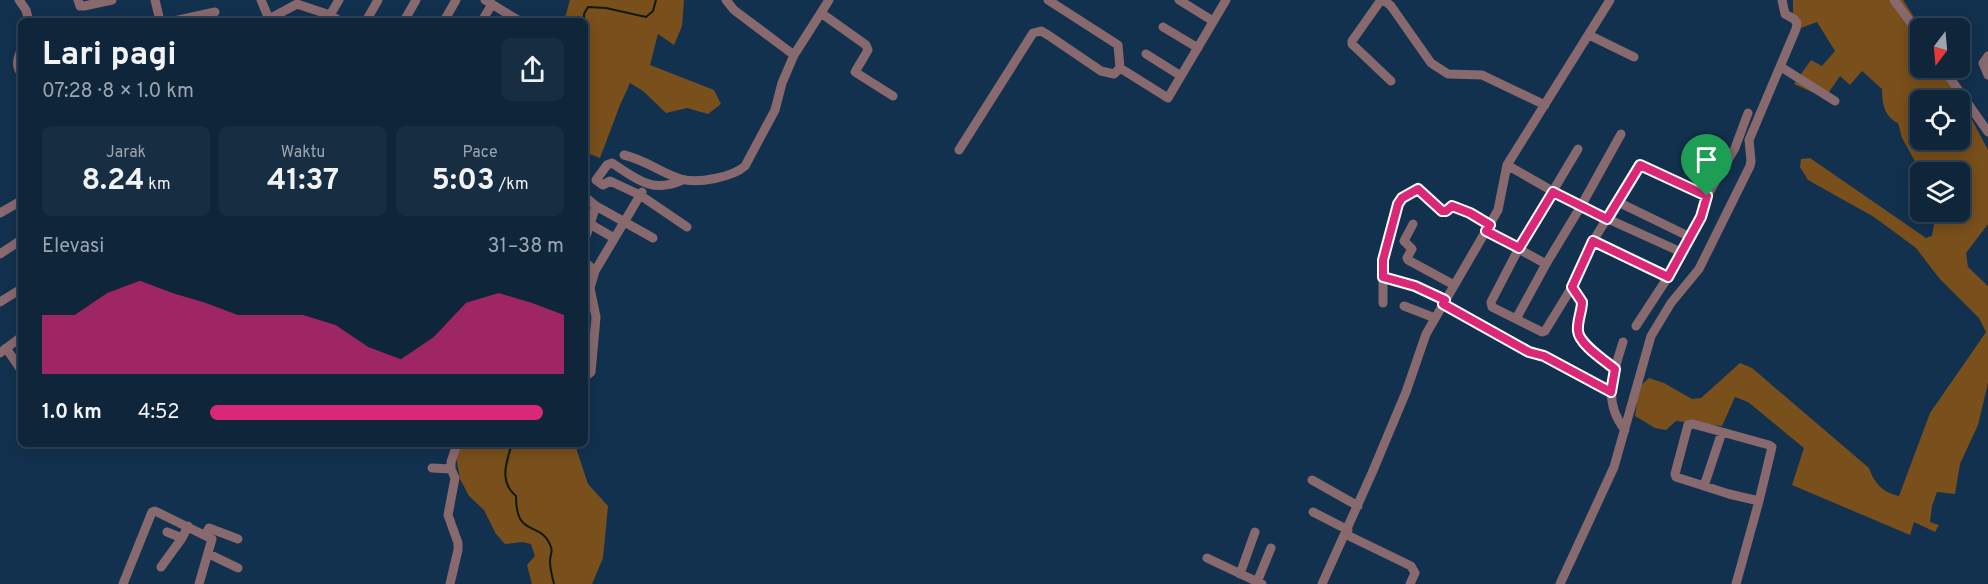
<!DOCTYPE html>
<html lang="id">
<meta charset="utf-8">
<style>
:root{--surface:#0e253a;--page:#172d42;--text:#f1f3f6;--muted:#9ba5af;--line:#2e4254;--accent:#db2777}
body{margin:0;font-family:Overpass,sans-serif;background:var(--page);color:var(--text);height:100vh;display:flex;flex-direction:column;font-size:22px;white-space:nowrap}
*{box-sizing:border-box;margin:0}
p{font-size:20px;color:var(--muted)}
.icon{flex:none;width:33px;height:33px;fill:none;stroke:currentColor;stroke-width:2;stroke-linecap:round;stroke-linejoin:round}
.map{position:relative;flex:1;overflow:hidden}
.side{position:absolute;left:18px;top:18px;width:570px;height:429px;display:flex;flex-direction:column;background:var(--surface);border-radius:9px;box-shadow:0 3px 15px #0003,0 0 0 2px var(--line)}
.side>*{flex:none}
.needle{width:39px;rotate:196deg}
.tools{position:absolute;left:1910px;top:18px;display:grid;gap:12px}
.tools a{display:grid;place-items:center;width:60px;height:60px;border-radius:9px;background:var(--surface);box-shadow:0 3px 15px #0003,0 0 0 2px var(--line);font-size:30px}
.pin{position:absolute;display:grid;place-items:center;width:51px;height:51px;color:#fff;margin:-62px -26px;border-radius:50% 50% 50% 0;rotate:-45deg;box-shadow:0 0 6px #0007}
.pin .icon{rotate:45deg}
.round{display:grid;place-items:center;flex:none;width:63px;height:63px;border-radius:9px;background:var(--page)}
.headline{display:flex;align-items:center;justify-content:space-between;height:102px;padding:0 24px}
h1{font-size:33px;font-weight:700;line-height:45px}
.stats{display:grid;grid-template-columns:repeat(3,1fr);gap:9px;height:102px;padding:6px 24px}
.stats div{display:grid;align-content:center;border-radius:9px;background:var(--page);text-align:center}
.stats b{font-size:30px;font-weight:700}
.stats small{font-size:16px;font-weight:400}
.stats p{font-size:16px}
.chart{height:168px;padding:12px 24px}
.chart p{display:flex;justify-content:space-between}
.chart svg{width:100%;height:108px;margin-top:6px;fill:var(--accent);opacity:.7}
ul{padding:0 24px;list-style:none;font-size:20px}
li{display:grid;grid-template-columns:96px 72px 1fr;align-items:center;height:45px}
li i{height:15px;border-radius:8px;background:var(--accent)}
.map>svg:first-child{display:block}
.green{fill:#794f1b;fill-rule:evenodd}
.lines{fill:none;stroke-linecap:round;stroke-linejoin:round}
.stream{stroke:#0f1b00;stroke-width:2}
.minor{stroke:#88696e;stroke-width:9}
.route-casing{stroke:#fff;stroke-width:12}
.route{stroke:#db2777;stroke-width:8}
</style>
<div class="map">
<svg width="1988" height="584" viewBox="0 0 1988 584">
<rect width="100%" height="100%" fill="#12314e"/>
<path class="green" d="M570,0H684L682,26L674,45L658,34L650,65L714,90L721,104L708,114L687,108L666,113L643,91L630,83L620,105L600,158L585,152V21H564Z
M1793,0H1903L1921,28L1920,68H1945L1988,150V224L1966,253L1968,267L1988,286V383L1978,425L1960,464L1955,494L1937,492L1932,506L1930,522L1939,525L1935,532L1914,522L1910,535L1792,485L1804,448L1748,402L1735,397L1722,426L1676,421L1666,430L1655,428L1635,416L1639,387L1649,378L1664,383L1692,399L1701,398L1740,363L1752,368L1869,468C1875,484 1882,492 1899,496L1930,413L1986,332L1979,318L1939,278L1916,248L1874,217L1808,180L1800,167L1801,159L1810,158L1926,238L1932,236L1936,212H1959V172H1921L1902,138L1898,123C1884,117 1882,102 1882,89L1862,71L1850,85L1840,76L1825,98L1794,84L1811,60L1822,66L1835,51L1817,22L1801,28L1793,19ZM1920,100H1959V140H1920Z
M463,444H561L576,448L588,484L608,506L603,558L592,584H532L527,565L535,556L531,544L522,542L505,544L496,534L484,510L469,496L460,479L456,457Z"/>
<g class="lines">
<path class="stream" d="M584,21V14L588,7L606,8L646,17L653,11L656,0
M512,444C506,462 499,482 516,496C516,540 541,519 551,547C553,552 550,555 550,561C550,569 552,576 554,584"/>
<path class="minor" d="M19,0L26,10L29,21
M78,0L80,6H84L112,0
M155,0L160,21
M261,0L269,19L267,21
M485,0L518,20
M726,0L734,10L794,55
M1048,0L1118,45L1120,68L1168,98L1226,0
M1179,0L1213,21
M1381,0L1352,41V44L1391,81
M1384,0L1391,6L1431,63L1448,74L1482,75L1545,105
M1894,0L1920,35
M821,13L866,45L868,50L855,72L893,96
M330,15L339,0
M269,19L297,4L330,15L340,21
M174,21L215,12
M366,21L378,0
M404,21L416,0
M444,21L456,0
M482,21L492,4
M1163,27L1198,48
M1589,35L1634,57
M21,50C18,58 15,65 21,73
M1146,54L1181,76
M1988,56L1983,63L1988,75
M1781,67L1835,101
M1943,68L1988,132
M959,150L1033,33L1041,31L1048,35L1101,71L1114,74L1120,68
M624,155C646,160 661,173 681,179C698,184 733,177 745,166L775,110L782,83L794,55L829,0
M1507,165L1575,204L1681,252L1701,217L1707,196L1735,148L1748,113
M683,180C652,194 637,179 612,163L607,165L596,180L603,185L610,181L640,195L687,227
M585,197L596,206
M1618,202L1690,237
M0,213L21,201
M590,224L614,238
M1413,224L1404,241L1412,249L1407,258L1408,260L1454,285
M1486,231L1546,264L1581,206L1621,134
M585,239L596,206L653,238
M1593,241L1668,277L1681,252
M0,254L21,240
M585,262L595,271L642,192
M1546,264L1516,319L1542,332L1545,331L1572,287L1593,241L1640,165L1707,196
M1383,277V303
M1572,287L1582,302L1577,329L1580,339L1615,369
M1445,300L1415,286L1383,277V259L1398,204L1402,198L1418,189L1442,211H1446L1450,206C1465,208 1478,217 1490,225
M0,302L21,289
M1443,304L1529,352L1543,355L1611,392
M1404,306L1435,318
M1516,319L1492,307L1491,302L1519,248L1578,149
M1636,326L1668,277
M1623,342C1613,374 1602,401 1625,430
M6,348L21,370
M0,353L21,337
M585,377L591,372L596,317L590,288L595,271
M432,468L451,469
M1312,480L1358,506
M1704,486L1722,432
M1313,512L1348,530
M167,532L182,538
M1345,534L1411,566L1415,573L1410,584
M205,535L209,528L238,539
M209,554L238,568
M1207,558L1262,584
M161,567L182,538L188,526
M1240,574L1255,532
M1257,582L1271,548
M123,584L152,512L155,511L212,539L199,584
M450,584L458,550V543L448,515L455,478L451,469V462L457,444
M1322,584L1372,473L1406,392L1426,334L1498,210L1507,165L1610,0
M1560,584L1614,467L1651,336L1671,303L1699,269L1750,166L1751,161L1749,140L1796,29L1797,23L1794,19L1785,14L1782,0
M1736,584L1759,501L1772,447L1769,445L1693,424L1688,425L1675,474L1676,477L1729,494L1759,501"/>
</g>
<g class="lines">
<defs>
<path id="route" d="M1640,165L1707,196L1701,217L1668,277L1593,241L1572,287L1582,302C1582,311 1577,321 1578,331C1579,344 1604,360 1615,369L1611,392L1544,356L1529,352L1443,304L1445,300L1415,286L1383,277V260L1398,204L1402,198L1418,189L1442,211H1446L1452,206L1470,213L1490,225L1486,231L1519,248L1553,192L1607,219Z"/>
</defs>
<use href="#route" class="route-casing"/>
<use href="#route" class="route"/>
</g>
</svg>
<div class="tools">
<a><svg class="needle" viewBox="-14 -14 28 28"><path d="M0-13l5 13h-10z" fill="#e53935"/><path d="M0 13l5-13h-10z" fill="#9ba5af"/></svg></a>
<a><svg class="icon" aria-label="locate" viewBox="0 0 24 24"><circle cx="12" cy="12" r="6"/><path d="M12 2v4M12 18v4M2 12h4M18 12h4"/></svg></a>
<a><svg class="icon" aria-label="layers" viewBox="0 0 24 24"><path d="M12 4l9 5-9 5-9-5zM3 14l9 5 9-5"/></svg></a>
</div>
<div class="pin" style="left:1707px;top:196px;background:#1e9e55"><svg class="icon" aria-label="arrive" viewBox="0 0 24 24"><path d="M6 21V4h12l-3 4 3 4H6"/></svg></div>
<section class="side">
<div class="headline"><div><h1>Lari pagi</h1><p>07:28 · 8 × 1.0 km</p></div><a class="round"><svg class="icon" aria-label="share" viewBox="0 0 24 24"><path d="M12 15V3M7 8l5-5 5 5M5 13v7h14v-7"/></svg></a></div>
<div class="stats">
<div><p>Jarak</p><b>8.24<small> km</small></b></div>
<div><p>Waktu</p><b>41:37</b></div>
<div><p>Pace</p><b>5:03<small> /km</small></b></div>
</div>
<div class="chart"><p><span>Elevasi</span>31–38 m</p>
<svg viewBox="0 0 160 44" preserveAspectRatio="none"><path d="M0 44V20L10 20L20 11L30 6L40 11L50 15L60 20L70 20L80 20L90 24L100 33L110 38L120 29L130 15L140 11L150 15L160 20V44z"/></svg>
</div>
<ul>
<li><b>1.0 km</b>4:52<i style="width:94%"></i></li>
</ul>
</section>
</div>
